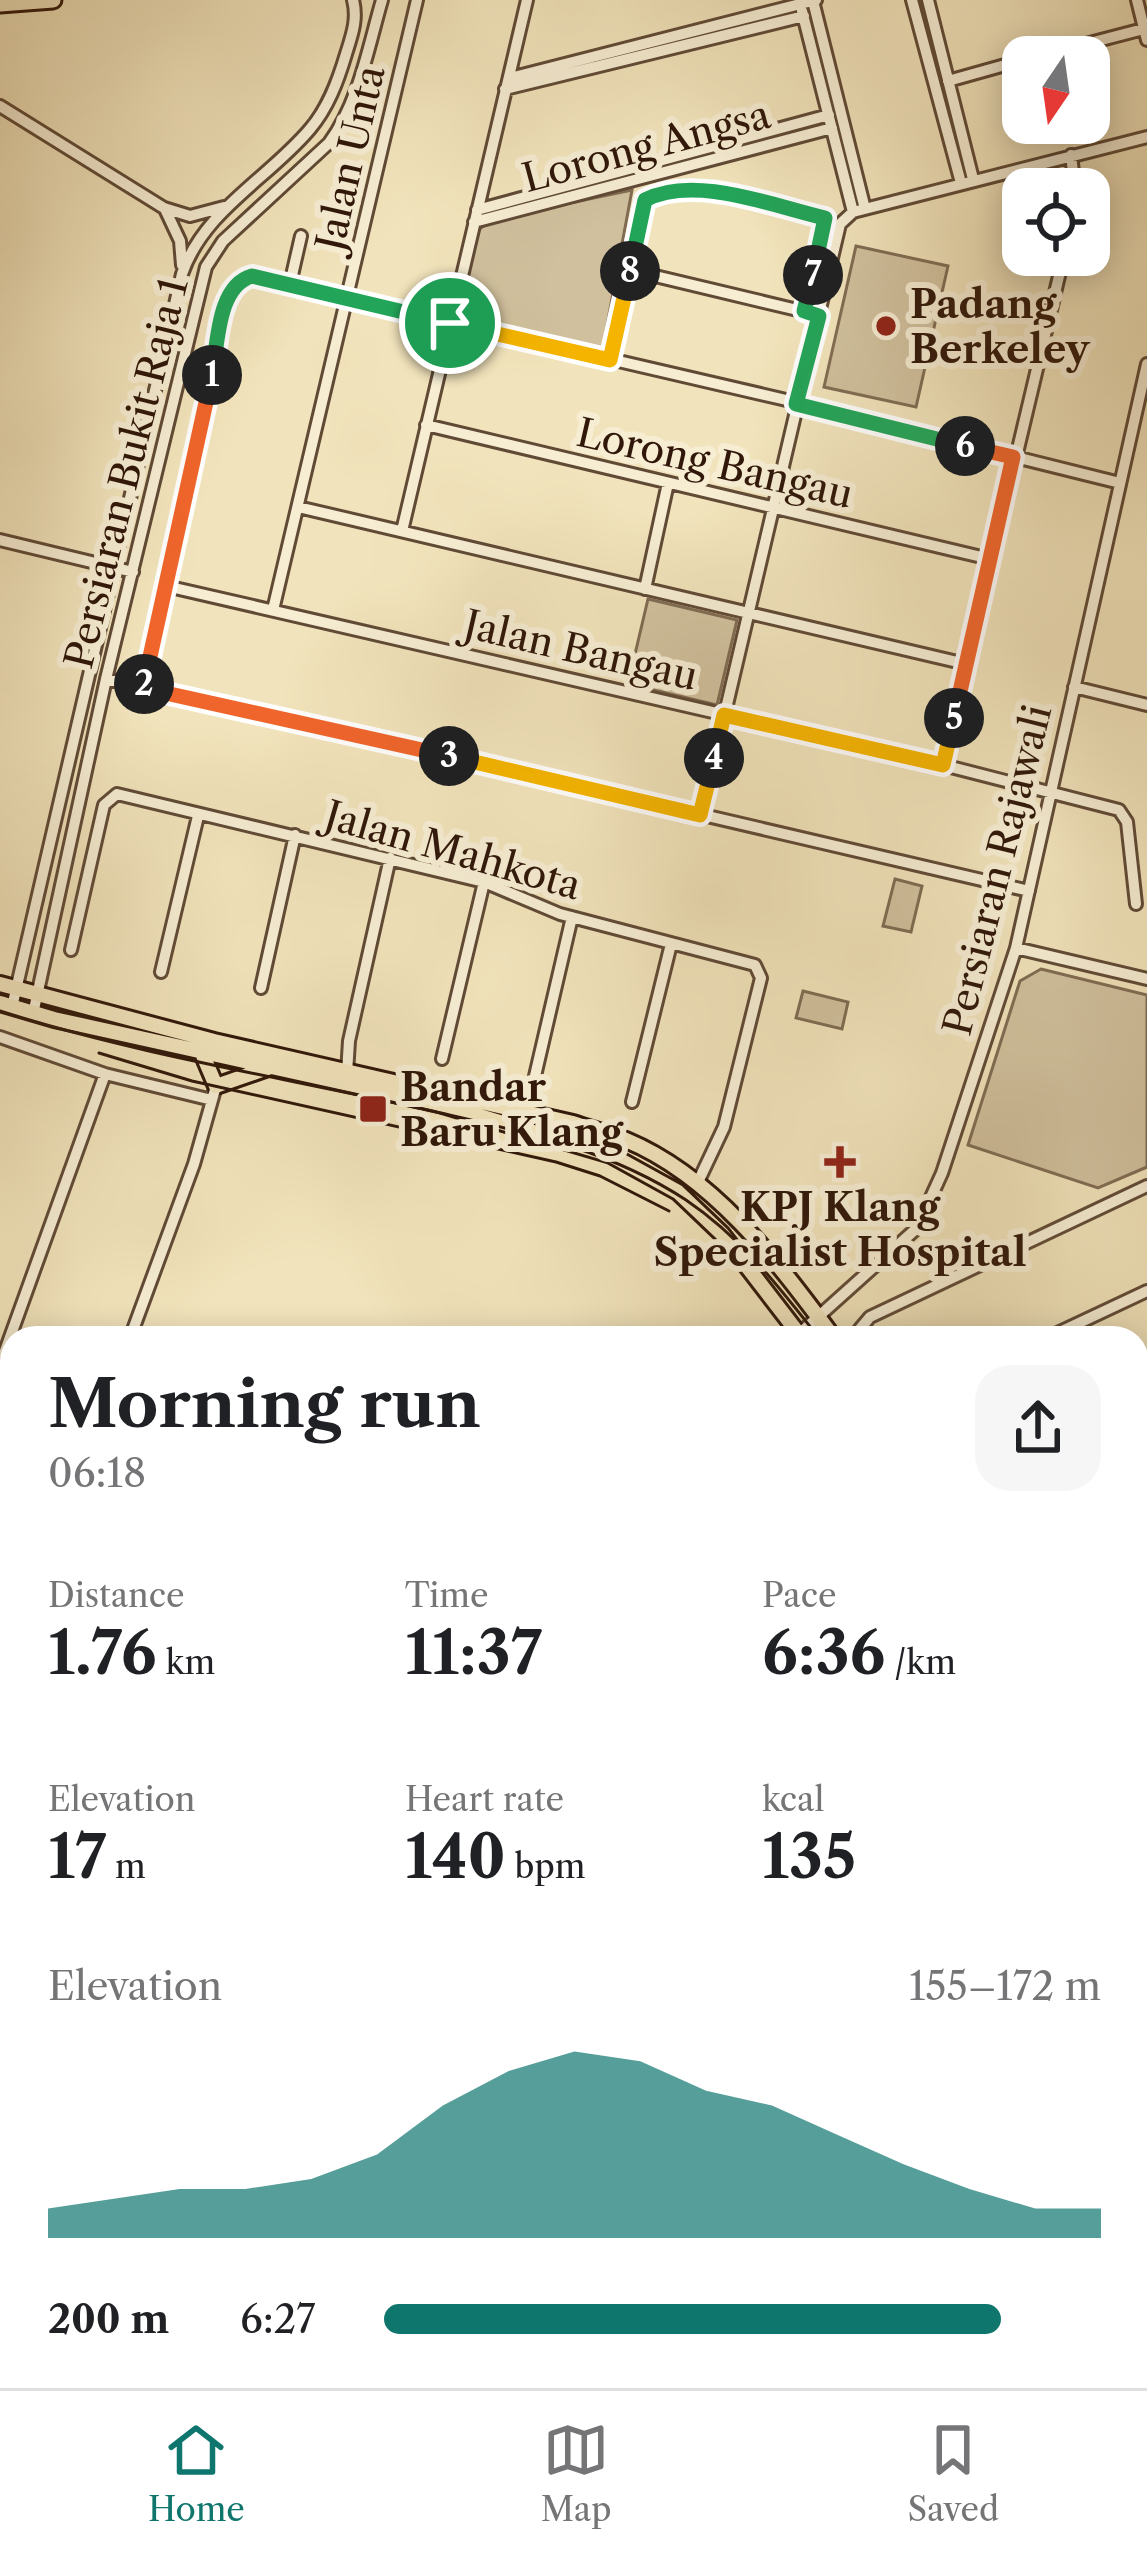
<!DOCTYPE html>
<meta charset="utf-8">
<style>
:root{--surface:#fff;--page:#f6f6f6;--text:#202124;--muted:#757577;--line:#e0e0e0;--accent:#0f766e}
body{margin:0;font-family:"Libre Caslon Text",serif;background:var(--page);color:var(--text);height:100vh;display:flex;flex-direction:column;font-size:45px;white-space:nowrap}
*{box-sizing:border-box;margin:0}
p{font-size:39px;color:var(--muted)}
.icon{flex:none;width:66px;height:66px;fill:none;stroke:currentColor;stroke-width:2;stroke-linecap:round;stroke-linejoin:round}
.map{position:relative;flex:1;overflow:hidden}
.side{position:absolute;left:0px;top:1326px;width:1149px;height:1062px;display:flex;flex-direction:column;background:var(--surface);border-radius:36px 36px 0 0;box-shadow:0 6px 30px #0003}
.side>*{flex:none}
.needle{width:78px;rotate:193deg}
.tools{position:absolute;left:1002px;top:36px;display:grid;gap:24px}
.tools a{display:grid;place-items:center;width:108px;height:108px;border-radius:24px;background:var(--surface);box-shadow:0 6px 30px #0003;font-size:60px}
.pin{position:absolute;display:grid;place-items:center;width:102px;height:102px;color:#fff;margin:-51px;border:6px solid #fff;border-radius:50%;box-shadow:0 3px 12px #0007}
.km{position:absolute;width:60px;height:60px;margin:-30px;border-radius:50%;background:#222;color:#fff;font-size:33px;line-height:60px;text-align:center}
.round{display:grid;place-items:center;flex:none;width:126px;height:126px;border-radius:36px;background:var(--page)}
.summary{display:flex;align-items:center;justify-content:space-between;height:204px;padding:0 48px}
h1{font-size:66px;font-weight:700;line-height:90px}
.stats{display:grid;grid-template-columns:repeat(3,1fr);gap:18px;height:204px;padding:12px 48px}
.stats div{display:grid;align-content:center}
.stats b{font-size:60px;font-weight:700}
.stats small{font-size:33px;font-weight:400}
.stats p{font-size:33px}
.chart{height:336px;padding:24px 48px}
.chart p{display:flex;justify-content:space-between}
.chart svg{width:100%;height:216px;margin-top:12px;fill:var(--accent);opacity:.7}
ul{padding:0 48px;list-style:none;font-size:39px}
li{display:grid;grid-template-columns:192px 144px 1fr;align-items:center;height:90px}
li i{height:30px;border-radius:15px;background:var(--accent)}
.menu{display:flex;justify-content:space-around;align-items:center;height:168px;border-top:3px solid var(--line);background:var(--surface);font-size:33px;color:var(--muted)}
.menu a{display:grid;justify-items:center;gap:6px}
.menu .active{color:var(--accent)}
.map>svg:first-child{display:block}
.green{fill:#d0c09d;stroke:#806c53;stroke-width:3}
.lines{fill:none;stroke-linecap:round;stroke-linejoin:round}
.minor-casing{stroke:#604a36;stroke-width:16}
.major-casing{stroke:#301709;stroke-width:20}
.highway-casing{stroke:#301709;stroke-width:21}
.minor{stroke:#f6edd3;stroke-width:10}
.major{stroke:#f1e3bb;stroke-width:14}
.highway{stroke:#f1e3bb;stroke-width:15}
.tram{stroke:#301709;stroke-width:3}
.split-1-casing{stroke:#fff;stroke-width:24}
.split-2-casing{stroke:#fff;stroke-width:24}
.split-3-casing{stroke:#fff;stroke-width:24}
.split-4-casing{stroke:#fff;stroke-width:24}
.split-5-casing{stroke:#fff;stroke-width:24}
.split-6-casing{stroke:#fff;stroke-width:24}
.split-7-casing{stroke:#fff;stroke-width:24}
.split-8-casing{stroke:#fff;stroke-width:24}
.split-9-casing{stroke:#fff;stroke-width:24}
.split-1{stroke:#22a559;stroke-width:15}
.split-2{stroke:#f0652b;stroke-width:15}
.split-3{stroke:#f0652b;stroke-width:15}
.split-4{stroke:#f5b400;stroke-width:15}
.split-5{stroke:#f5b400;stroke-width:15}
.split-6{stroke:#f0652b;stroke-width:15}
.split-7{stroke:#22a559;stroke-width:15}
.split-8{stroke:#22a559;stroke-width:15}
.split-9{stroke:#f5b400;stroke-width:15}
.poi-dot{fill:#8f2418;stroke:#f6edd3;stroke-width:4.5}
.labels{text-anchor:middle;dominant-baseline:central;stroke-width:12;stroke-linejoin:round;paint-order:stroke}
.street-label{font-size:39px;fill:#301709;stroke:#f6edd3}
.poi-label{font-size:39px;font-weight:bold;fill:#301709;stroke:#f6edd3;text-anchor:start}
</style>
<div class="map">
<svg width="1147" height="2388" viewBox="0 0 1147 2388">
<rect width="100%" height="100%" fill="#f1e3bb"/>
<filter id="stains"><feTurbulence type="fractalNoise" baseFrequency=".00167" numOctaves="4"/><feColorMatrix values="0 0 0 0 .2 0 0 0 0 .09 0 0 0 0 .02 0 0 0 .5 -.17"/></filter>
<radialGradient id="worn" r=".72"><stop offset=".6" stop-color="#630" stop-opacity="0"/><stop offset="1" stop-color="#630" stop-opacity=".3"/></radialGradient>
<path class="green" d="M632,190L603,347L597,352L457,323L456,313L475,232L494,219Z
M856,246L948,266L916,407L824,387Z
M648,599L737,620L717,705L628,684Z
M895,879L922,886L911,932L883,926Z
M1041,969L1147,995V1167L1098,1188L968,1145L1020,981Z
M803,991L848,1002L842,1029L796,1018Z"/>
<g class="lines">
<defs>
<path id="minor" d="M912,0L961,183
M928,0L973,179
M1137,0L1147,40
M813,1L865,209
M802,11L853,212
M1036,57L1147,28
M510,78L816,0
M948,81L1023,60
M505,89L804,16
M0,106L164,208L190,216L224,207
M1071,155L1075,189
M165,209L180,241L182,265
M477,210L829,115
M853,212L1147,137
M474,222L832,128
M630,270L810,313
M290,284L301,236
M610,360L645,199C695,174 772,206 825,219L804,311
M426,425L990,559
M298,507L966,664
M402,531L527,0
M0,540L133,572
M166,586L943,765L1119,810L1127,822L1136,904
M645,589L668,483
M273,610L417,0
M106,679L291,719L1029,891
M1074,687L1147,705
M143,688L228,295L240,280L252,276L782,399L1120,483
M943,765L1064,255
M701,815L840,224L853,212
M1016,948L1147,979
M71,950L104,805L117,794L484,882L560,914L755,965L761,978L724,1127L698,1182
M161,972L198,816
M261,988L295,835
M12,1007L182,274C204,210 268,179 310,129C328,108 338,81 346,54C352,35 358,19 353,0
M33,1014L106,679L206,267L223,241L329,143C359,102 368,48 382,0
M0,1037L105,1074L212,1100
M442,1059L484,882
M347,1073L349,1041L390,858
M535,1076L572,917
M632,1102L671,944
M799,1334L917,1228L942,1173L1016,948L1147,364
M130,1338L194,1164L216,1086
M860,1338L859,1330L870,1317L1147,1186
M1047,1338L1147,1291
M0,1365L105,1074
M1137,1398L1147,1393
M0,1422L12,1426
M1137,1503L1147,1498
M1137,1600L1147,1595
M454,2388L457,2376
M475,2388L479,2376"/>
<path id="major" d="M0,984L214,1041L573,1123C590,1129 609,1133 626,1140C715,1177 778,1263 834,1338
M0,1003L54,1019L439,1104L611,1155L678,1192L722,1234L802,1338
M202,1053L216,1086L268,1068
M1137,1785L1147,1801
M1137,1838L1147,1854
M1137,1937L1147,1932"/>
<path id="highway" d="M0,4L53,0
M0,1529H12
M0,1576L12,1580
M0,1600L12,1605
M0,1718L12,1707
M0,1744L12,1733
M0,1816L12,1812
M0,1830L12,1826
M1137,1978L1147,1982
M1137,2003L1147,2007"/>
</defs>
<use href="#minor" class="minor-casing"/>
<use href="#major" class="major-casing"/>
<use href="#highway" class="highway-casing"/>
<use href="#minor" class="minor"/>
<use href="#major" class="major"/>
<use href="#highway" class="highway"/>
<path class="tram" d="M0,1011C139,1055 286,1078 428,1110C519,1131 607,1148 686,1200C741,1237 779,1287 819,1338
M99,1053L192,1081L556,1162L600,1176L669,1211
M1137,1816L1147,1834"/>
</g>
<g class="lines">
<defs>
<path id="split-1" d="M212,375C218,344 217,286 252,276L450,323"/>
<path id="split-2" d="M144,684L212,375"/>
<path id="split-3" d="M144,684L143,688L449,756"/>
<path id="split-4" d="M449,756L700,815L714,758"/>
<path id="split-5" d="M714,758L724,715L943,765L954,718"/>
<path id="split-6" d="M954,718L1013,457L965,446"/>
<path id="split-7" d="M813,275L804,311L819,316L796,404L965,446"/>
<path id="split-8" d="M630,271L645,200C694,174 773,206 825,218L813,275"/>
<path id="split-9" d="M450,323L610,360L630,271"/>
</defs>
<use href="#split-1" class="split-1-casing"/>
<use href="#split-2" class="split-2-casing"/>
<use href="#split-3" class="split-3-casing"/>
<use href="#split-4" class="split-4-casing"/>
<use href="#split-5" class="split-5-casing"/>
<use href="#split-6" class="split-6-casing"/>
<use href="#split-7" class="split-7-casing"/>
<use href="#split-8" class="split-8-casing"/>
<use href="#split-9" class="split-9-casing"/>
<use href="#split-1" class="split-1"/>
<use href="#split-2" class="split-2"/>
<use href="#split-3" class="split-3"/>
<use href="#split-4" class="split-4"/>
<use href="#split-5" class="split-5"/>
<use href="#split-6" class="split-6"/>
<use href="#split-7" class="split-7"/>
<use href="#split-8" class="split-8"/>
<use href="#split-9" class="split-9"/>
</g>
<g class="poi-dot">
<circle cx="886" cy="326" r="12"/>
<rect x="358" y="1094" width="30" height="30" rx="6"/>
<path d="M834 1144h12v12h12v12h-12v12h-12v-12h-12v-12h12z"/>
</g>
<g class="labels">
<g class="street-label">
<text transform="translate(646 146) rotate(-15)">Lorong Angsa</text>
<text transform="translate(350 158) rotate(-77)">Jalan Unta</text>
<text transform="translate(715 463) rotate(13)">Lorong Bangau</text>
<text transform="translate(126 473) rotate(-76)">Persiaran Bukit Raja 1</text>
<text transform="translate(581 650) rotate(13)">Jalan Bangau</text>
<text transform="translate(453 850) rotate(16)">Jalan Mahkota</text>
<text transform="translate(997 870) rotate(-76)">Persiaran Rajawali</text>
</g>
<g class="poi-label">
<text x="910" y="304">Padang<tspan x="910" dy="45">Berkeley</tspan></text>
<text x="400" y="1087">Bandar<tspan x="400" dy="45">Baru Klang</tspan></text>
<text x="840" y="1207" text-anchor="middle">KPJ Klang<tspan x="840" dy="45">Specialist Hospital</tspan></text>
</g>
</g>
<rect width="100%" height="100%" filter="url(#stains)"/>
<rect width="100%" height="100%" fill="url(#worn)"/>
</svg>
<div class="tools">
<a><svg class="needle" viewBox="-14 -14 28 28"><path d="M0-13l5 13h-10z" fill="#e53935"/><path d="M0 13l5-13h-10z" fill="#757577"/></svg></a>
<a><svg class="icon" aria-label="locate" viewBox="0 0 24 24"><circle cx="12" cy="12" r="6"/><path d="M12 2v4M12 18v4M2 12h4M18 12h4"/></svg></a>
</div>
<div class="pin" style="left:450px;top:323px;background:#1e9e55"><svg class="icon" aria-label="arrive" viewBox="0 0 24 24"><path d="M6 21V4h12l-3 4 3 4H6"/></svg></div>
<b class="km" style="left:212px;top:375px">1</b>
<b class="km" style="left:144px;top:684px">2</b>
<b class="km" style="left:449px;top:756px">3</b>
<b class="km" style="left:714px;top:758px">4</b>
<b class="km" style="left:954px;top:718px">5</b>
<b class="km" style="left:965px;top:446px">6</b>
<b class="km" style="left:813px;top:275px">7</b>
<b class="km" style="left:630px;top:271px">8</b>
<section class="side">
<div class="summary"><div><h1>Morning run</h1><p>06:18</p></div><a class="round"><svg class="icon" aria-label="share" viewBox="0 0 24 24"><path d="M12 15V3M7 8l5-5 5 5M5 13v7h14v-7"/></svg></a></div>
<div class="stats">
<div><p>Distance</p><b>1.76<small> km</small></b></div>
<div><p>Time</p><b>11:37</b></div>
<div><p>Pace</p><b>6:36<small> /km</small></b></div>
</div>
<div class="stats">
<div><p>Elevation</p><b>17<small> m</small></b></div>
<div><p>Heart rate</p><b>140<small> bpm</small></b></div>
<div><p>kcal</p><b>135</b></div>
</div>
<div class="chart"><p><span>Elevation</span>155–172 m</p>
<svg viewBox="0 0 160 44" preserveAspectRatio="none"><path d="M0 44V38L10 36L20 34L30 34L40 32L50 27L60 17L70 10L80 6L90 8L100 14L110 17L120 23L130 29L140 34L150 38L160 38V44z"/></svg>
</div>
<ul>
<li><b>200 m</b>6:27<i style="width:86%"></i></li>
</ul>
</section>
</div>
<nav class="menu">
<a class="active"><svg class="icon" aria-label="home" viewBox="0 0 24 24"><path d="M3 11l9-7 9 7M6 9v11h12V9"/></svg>Home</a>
<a><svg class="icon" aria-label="map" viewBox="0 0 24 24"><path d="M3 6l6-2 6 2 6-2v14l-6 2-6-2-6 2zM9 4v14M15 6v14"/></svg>Map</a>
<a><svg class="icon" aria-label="saved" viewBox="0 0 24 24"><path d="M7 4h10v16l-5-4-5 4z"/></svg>Saved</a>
</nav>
